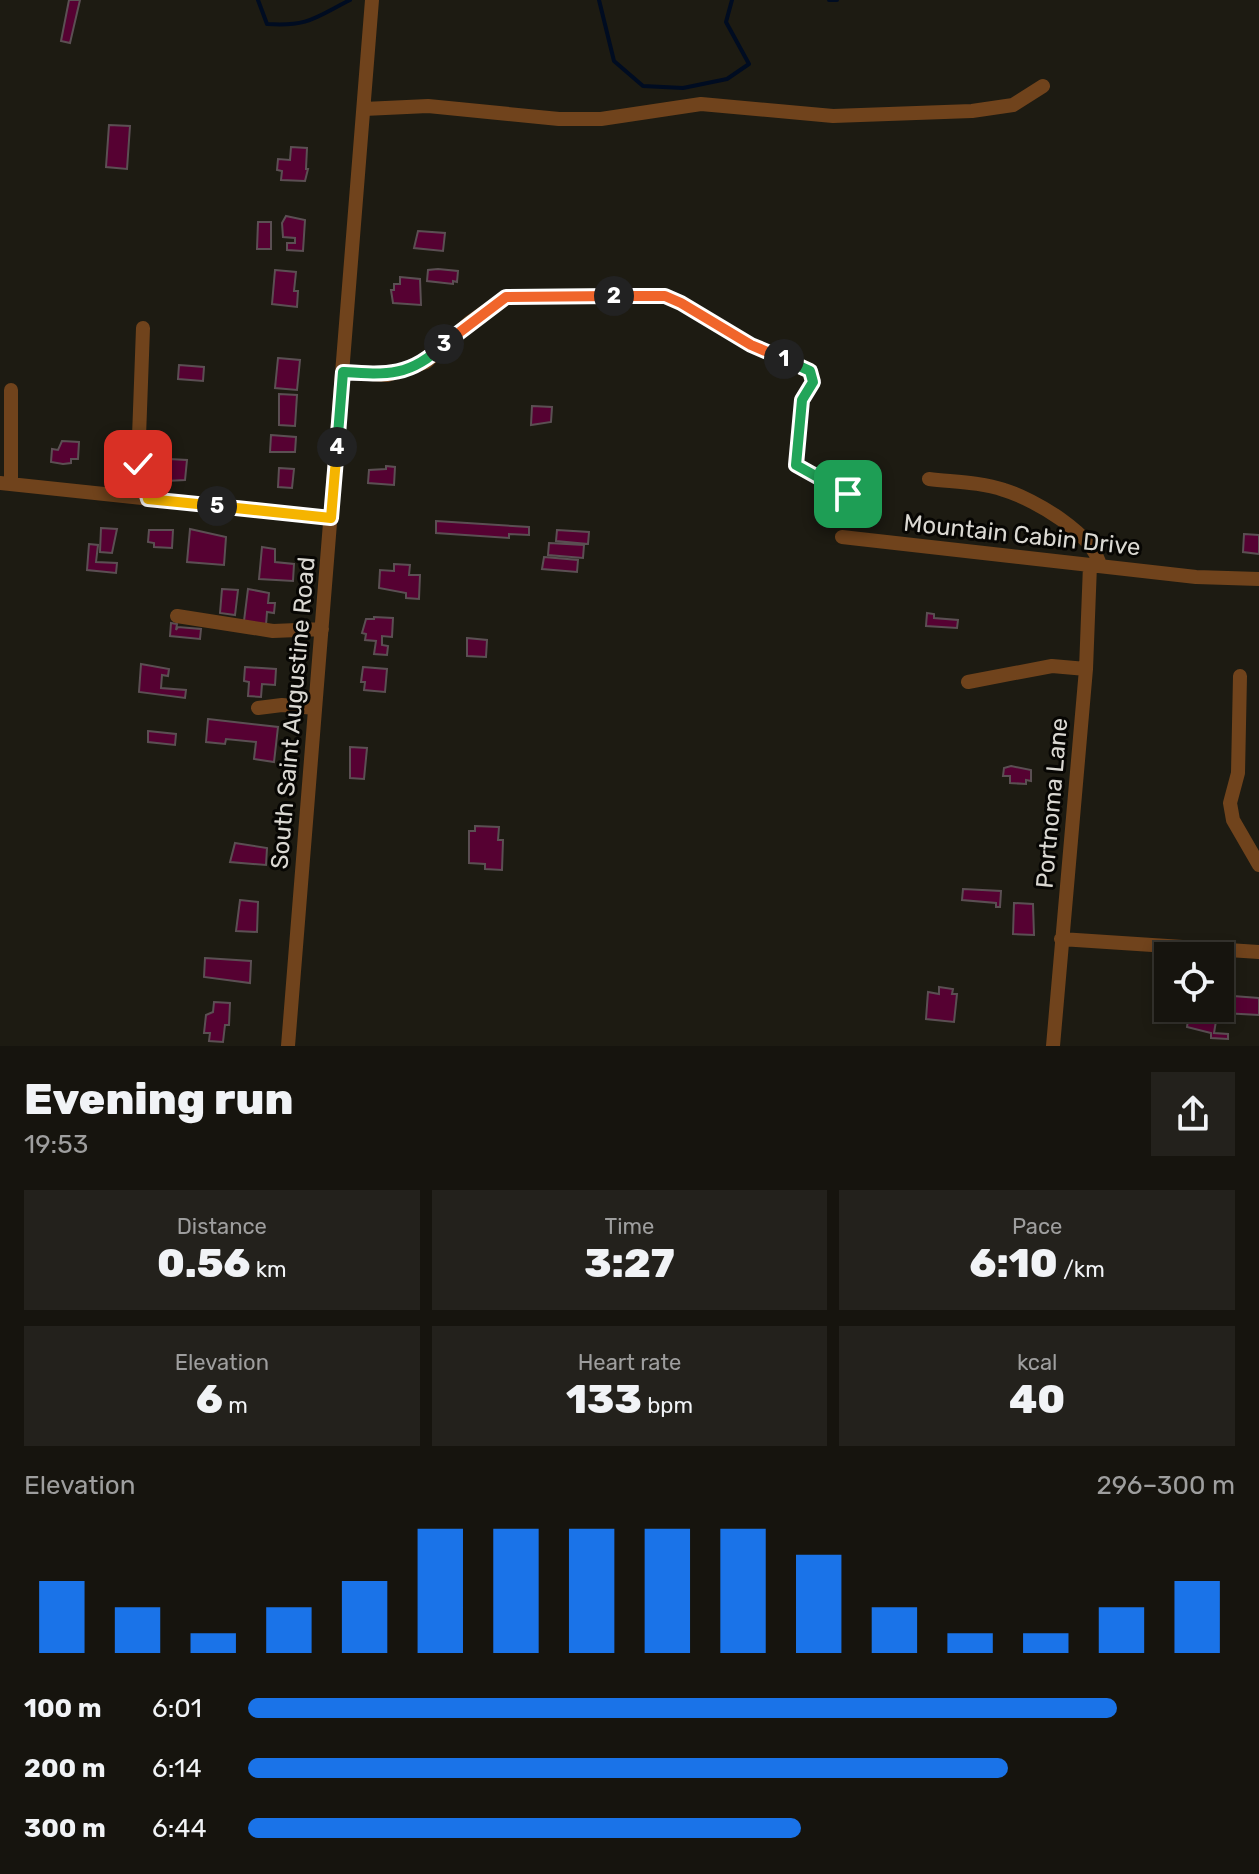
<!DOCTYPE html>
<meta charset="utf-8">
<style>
:root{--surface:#16140e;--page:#23211c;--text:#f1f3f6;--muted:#9e9e9e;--line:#35332e;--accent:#1a73e8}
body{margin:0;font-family:Rubik,sans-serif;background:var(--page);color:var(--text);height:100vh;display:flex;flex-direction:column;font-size:30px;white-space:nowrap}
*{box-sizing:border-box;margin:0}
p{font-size:26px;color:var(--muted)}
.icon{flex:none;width:44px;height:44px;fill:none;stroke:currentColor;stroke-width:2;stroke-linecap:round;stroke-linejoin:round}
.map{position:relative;height:1046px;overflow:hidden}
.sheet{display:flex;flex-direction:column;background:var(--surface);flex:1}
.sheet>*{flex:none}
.tools{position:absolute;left:1154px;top:942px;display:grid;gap:16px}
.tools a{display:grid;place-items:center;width:80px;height:80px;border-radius:0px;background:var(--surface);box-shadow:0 4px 12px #0003,0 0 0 2px var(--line);font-size:40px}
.pin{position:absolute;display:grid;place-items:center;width:68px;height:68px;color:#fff;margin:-34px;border-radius:16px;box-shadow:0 4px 12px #0006}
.km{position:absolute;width:40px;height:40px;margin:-20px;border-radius:50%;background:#222;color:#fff;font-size:22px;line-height:40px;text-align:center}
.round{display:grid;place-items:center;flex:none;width:84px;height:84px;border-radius:0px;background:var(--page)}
.overview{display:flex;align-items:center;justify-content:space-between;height:136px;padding:0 24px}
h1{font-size:44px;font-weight:800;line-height:60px}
.figures{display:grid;grid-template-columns:repeat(3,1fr);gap:12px;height:136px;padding:8px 24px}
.figures div{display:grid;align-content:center;border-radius:0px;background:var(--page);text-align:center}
.figures b{font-size:40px;font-weight:800}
.figures small{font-size:22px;font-weight:400}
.figures p{font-size:22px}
.chart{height:224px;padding:16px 24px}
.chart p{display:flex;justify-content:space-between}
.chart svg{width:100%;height:144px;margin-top:8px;stroke:var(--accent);stroke-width:6}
ul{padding:0 24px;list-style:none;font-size:26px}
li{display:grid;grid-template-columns:128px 96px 1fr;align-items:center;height:60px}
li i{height:20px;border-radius:10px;background:var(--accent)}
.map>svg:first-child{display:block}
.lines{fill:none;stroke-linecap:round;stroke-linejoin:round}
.stream{stroke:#000c21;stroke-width:4}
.building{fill:#560132;stroke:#5b4f53;stroke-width:2}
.minor{stroke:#70431c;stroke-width:14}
.split-1-casing{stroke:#fff;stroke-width:16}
.split-2-casing{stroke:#fff;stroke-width:16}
.split-3-casing{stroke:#fff;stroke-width:16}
.split-4-casing{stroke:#fff;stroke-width:16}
.split-5-casing{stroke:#fff;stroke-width:16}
.split-6-casing{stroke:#fff;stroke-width:16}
.split-1{stroke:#22a559;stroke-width:10}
.split-2{stroke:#f0652b;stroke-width:10}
.split-3{stroke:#f0652b;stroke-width:10}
.split-4{stroke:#22a559;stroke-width:10}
.split-5{stroke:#f5b400;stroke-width:10}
.split-6{stroke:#f5b400;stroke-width:10}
.labels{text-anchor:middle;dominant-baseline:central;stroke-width:6;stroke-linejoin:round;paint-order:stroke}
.street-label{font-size:24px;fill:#dad8d2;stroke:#070603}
</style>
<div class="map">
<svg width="1259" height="1046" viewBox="0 0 1259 1046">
<rect width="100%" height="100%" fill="#1d1b12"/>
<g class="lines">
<path class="stream" d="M258,0L267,24C309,27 316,17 350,0
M599,0L614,61L643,86L683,88L727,79L749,64L726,22L732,0
M829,0H837"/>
</g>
<path class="building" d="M69,0H80L70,43L61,41Z
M109,125L130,126L127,169L106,167Z
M291,147L307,148L306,169H308L305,181L281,180L282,171L277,170L278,159L290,160Z
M286,216L305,220L303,251L287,250V243H295V238L283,237L282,223Z
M258,222H271V249H257Z
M418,231L445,233L443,251L414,248Z
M438,269L458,271L457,282L453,281V284L427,281L428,270Z
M275,270L296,272L294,291H298L297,307L272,304Z
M400,277L420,279L421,305L393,303L391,290H394V284H400Z
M278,358L300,360L297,390L275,388Z
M179,365L204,367L203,381L178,379Z
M279,394L297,395L295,426L279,425Z
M532,406L552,407L551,422L531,425Z
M271,435L296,437L295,452H270Z
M62,441L79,442L78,459H71V463L63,464L51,462L52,449L58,450Z
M169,459L187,460L185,480L166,481L167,474L158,473L159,461L168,462Z
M386,466L395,467L394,485L368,483L369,470L386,469Z
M279,468L294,469L292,488L278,487Z
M436,521L529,527V535L509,534V538L436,533Z
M101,528L117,529L112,553L100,552Z
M190,529L226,537L224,565L187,562Z
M149,530H173L172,548L154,547V543L148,542Z
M557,530L589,532L588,544L556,541Z
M1244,534L1259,535V554L1243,552Z
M549,543L584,545L583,558L548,555Z
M89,544L98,545L96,562L117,563L116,573L87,570Z
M262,547L275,549V562L294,564L293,581L259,579Z
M544,557L578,560L577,572L542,569Z
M394,564L410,565L409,575H420L419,599L406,598V593L379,588L380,570L394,571Z
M222,589L238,590L235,615L220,613Z
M248,589L269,593L268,603H275L274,613L267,612L266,625L244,621Z
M927,613L934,614V618L958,620L957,628L926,626Z
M374,617L393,618L392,637L382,636V645L388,646L387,655L374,654L376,641L365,640L366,634L362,633L366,619H374Z
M171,623L177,624L176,630L178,627L201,629L200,639L170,636Z
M467,638L487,640L486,657L467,656Z
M141,664L169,669L168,676L162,675L161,688L186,690L185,698L139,692Z
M245,667L276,669L275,685L262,684L261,697L248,696L249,682L244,681Z
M363,667L387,669L385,692L364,690L365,682H361Z
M208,719L278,727L274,762L254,759L256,742L226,739L225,744L206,742Z
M148,731L176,734L175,745L148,742Z
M350,747L367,748L364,779L350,778Z
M1011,766L1031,770V781L1026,780V784L1010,783V776H1003L1004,768Z
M475,826L499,827L498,840H503L502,870L485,869V864L469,863V831H475Z
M235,843L267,848L266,865L230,862Z
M963,889L1001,891L1000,907H996V903L962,900Z
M240,900L258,902L257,932L236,931Z
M1014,903L1033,904L1034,935L1013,934Z
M205,958L251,961L250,983L204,977Z
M939,987L953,989L952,994H957L954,1022L926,1019L928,992L939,994Z
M1220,995L1259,998V1015L1223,1013Z
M214,1002L230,1003L229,1025H225L223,1042L209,1041L210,1033H204L206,1015L213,1012Z
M1189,1013H1195V1018L1216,1021L1214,1033L1228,1034V1039L1211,1038V1033L1187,1027Z"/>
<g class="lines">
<path class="minor" d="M364,109L428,106L559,119H601L701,104L833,116L972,111L1013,105L1043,86
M143,328L138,464L148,499
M343,372L387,375L426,362L470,322L506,297L665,296L681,303L751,345L810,371L813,382L802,400L796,465L848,494
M11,390V484
M929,479C954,482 980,482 1004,490C1034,499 1094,534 1100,566
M0,483L331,518
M842,537L1196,577L1259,579
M177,616L273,631L322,629
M1240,676L1238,773L1230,803L1233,820L1259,865
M968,682L1052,666L1086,669
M258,708L282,705L315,708
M1061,939L1259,952
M288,1046L372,0
M1053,1046L1086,669L1090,565"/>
</g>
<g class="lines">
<defs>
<path id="split-1" d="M784,359L810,371L813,382L802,400L796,465L848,494"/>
<path id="split-2" d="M614,296H665L681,303L751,345L784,359"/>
<path id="split-3" d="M444,344L506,297L614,296"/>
<path id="split-4" d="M337,447L343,372C386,375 411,377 444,344"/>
<path id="split-5" d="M217,506L331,518L337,447"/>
<path id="split-6" d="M138,464L148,499L217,506"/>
</defs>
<use href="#split-1" class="split-1-casing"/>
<use href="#split-2" class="split-2-casing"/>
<use href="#split-3" class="split-3-casing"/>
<use href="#split-4" class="split-4-casing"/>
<use href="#split-5" class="split-5-casing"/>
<use href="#split-6" class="split-6-casing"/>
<use href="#split-1" class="split-1"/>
<use href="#split-2" class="split-2"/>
<use href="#split-3" class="split-3"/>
<use href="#split-4" class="split-4"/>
<use href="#split-5" class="split-5"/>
<use href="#split-6" class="split-6"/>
</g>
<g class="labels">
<g class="street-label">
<text transform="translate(1022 535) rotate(6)">Mountain Cabin Drive</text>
<text transform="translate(293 713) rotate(-85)">South Saint Augustine Road</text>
<text transform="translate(1052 803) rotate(-85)">Portnoma Lane</text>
</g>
</g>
</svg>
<div class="tools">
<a><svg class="icon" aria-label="locate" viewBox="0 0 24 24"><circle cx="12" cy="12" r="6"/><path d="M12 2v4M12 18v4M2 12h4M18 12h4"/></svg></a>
</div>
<div class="pin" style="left:848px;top:494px;background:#1e9e55"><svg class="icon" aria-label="arrive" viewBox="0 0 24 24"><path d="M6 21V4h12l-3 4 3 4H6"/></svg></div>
<div class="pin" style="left:138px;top:464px;background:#d93025"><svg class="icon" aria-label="check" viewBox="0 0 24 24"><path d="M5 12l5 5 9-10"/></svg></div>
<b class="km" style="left:784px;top:359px">1</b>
<b class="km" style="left:614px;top:296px">2</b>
<b class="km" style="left:444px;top:344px">3</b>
<b class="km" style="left:337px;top:447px">4</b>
<b class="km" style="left:217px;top:506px">5</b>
</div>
<section class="sheet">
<div class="overview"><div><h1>Evening run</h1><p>19:53</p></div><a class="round"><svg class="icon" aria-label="share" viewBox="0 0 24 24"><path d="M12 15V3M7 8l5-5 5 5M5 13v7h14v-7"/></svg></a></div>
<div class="figures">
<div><p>Distance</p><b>0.56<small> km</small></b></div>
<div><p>Time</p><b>3:27</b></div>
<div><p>Pace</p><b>6:10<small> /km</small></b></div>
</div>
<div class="figures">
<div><p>Elevation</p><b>6<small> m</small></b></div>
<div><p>Heart rate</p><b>133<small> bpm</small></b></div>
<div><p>kcal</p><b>40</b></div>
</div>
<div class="chart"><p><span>Elevation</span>296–300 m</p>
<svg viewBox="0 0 160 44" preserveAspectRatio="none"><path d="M5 44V22M15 44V30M25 44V38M35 44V30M45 44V22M55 44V6M65 44V6M75 44V6M85 44V6M95 44V6M105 44V14M115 44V30M125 44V38M135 44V38M145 44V30M155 44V22"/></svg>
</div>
<ul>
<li><b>100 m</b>6:01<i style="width:88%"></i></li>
<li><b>200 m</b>6:14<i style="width:77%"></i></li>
<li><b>300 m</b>6:44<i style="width:56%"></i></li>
</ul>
</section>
